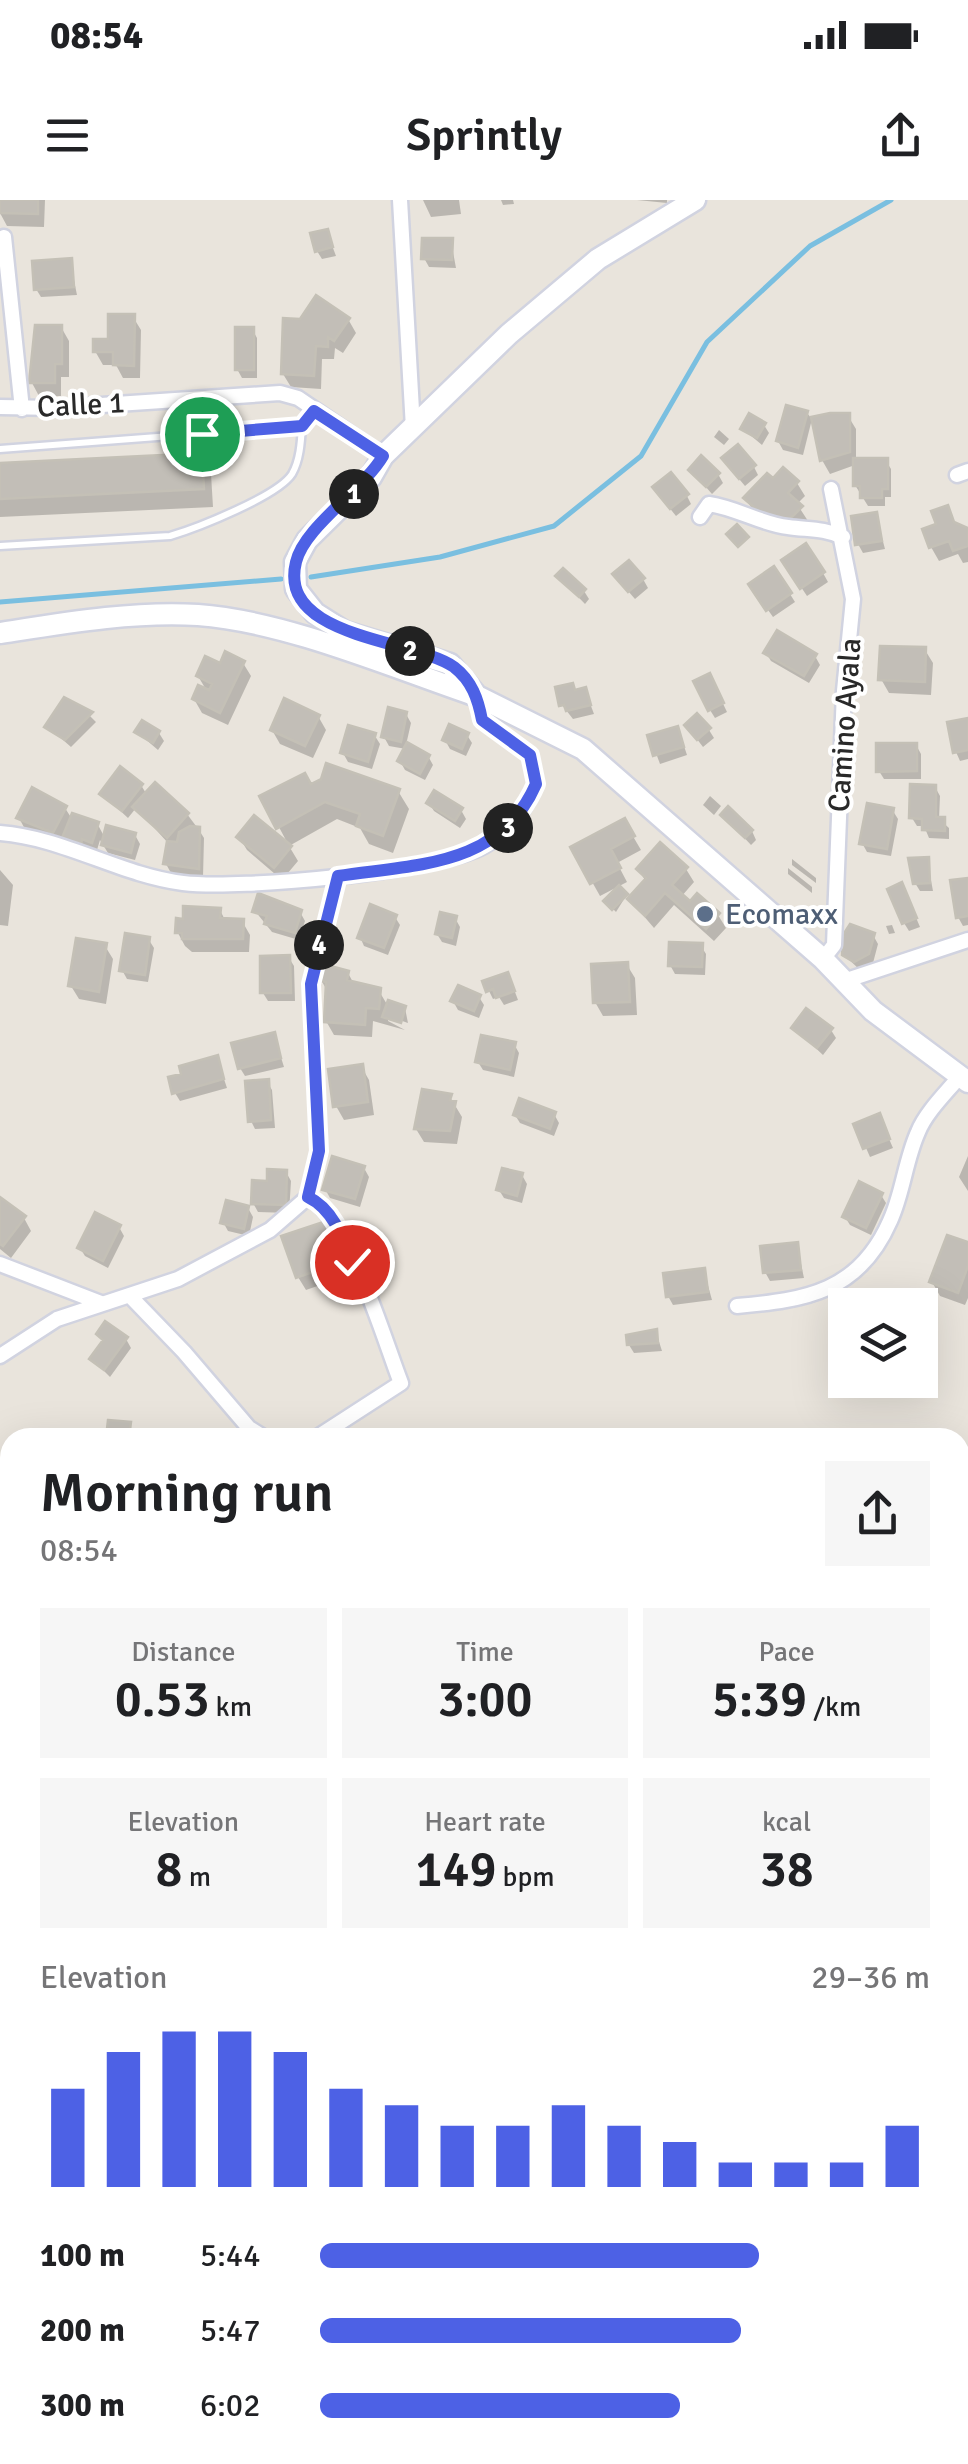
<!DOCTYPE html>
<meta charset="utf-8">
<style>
:root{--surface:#fff;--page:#f6f6f6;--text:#202124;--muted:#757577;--accent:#4d61e5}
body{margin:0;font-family:Signika,sans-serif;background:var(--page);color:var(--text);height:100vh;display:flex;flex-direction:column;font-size:38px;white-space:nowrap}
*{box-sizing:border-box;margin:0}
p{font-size:32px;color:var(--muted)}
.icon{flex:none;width:55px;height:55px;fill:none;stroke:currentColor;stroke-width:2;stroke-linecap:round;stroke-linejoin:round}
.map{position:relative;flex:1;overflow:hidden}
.details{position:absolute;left:0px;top:1228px;width:970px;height:1038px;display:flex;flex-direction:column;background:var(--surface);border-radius:30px 30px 0 0;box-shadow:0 10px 40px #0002}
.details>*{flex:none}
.controls{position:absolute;left:828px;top:1088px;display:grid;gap:20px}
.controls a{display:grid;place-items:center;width:110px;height:110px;border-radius:0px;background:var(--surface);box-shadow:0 10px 40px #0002;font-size:50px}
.pin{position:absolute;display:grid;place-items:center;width:85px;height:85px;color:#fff;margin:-42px;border:5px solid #fff;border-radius:50%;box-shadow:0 2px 10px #0007}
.km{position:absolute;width:50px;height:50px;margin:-25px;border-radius:50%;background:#222;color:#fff;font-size:28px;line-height:50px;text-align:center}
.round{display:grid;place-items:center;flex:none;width:105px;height:105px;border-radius:0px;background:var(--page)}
.head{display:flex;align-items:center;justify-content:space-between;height:170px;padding:0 40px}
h1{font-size:55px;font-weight:600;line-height:75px}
.figures{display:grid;grid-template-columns:repeat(3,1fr);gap:15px;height:170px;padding:10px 40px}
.figures div{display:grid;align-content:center;border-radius:0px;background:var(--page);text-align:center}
.figures b{font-size:50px;font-weight:600}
.figures small{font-size:28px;font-weight:400}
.figures p{font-size:28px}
.chart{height:280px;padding:20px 40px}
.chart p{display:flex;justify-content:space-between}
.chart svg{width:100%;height:180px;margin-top:10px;stroke:var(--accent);stroke-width:6}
ul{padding:0 40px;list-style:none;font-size:32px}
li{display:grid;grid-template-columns:160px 120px 1fr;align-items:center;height:75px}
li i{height:25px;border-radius:12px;background:var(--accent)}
.status{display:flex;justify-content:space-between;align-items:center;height:70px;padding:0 50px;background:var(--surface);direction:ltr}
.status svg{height:28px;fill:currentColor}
header{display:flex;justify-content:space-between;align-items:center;height:130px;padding:0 40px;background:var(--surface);font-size:45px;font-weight:600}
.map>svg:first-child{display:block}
.shadow{fill:#0003}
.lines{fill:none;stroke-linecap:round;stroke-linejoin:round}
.stream{stroke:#7abfe0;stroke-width:5}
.building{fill:#c2beb7;stroke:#c4c0b6;stroke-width:2.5}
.lane-casing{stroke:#d1d3e0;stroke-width:11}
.street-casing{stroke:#d1d3e0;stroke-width:19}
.secondary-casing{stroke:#d1d3e0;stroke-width:25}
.lane{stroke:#fff;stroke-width:6}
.street{stroke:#fff;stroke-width:14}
.secondary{stroke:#fff;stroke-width:20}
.route-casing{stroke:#fff;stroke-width:20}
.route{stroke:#4d61e5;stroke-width:12}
.service-dot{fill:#5c6f8a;stroke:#fff;stroke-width:4}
.labels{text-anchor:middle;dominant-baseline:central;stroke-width:8;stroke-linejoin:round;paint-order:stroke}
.street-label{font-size:30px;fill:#292929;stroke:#fff}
.service-label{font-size:30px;fill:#4e5e75;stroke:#fff;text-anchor:start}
</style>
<div class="status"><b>08:54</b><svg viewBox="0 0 49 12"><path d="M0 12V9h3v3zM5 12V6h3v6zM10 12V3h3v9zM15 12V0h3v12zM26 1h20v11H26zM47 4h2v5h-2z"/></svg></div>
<header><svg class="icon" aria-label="menu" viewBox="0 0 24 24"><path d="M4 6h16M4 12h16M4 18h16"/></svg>Sprintly<svg class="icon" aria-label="share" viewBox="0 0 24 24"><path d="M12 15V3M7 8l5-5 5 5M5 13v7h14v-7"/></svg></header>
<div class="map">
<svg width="968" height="2264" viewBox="0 0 968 2264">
<rect width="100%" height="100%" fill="#e9e4dc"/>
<path class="shadow" d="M0,0H45L44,27L7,26L0,13Z
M423,0H459L461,14L431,17Z
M501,0H513L514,4L503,5Z
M637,0H667V3Z
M327,32L336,56L322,59L317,51Z
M451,41L456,68L429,67L424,58Z
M70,61L77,95L41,97L36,89Z
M133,117L141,130L140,178H123L116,165H103L95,151Z
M348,119L356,133L343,153L335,148L334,159H322L321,189L291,187L283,174L286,120Z
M61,127L69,141V177H61V196H39L32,183Z
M252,129L257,138V178H242L237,169Z
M807,213L812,219L803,255L783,250L778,241Z
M848,216L856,229V261H886L891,269V297H885V306H868L855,285V265L830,274L822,260Z
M764,225L769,233L762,245L743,229Z
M719,230L729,239L724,245L714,237Z
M200,255L211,274L213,307L0,317V265Z
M729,267H754L758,275L745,286Z
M691,270L718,274L723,283L712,294Z
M773,282L797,283L805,296L797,304L808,321L795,335L754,312L746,299Z
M660,296H687L691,304L676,316Z
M947,308L956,327L968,330V362L963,363L958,354L939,361L931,347Z
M876,315L885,349L863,353L858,344Z
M789,369L823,373L828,382L807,396Z
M558,376L584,391L589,399L585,404Z
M643,379L648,388L635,399L621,383Z
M756,393L790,394L795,402L773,417Z
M925,450L933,463L931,495L889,493L881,479Z
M766,453L815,456L820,465L809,483L771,461Z
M243,463L251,476L228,525L202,513L194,499L208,493L198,476Z
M714,485L727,512L715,518L710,510Z
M585,490L594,514L573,519L562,505Z
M81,507L96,522L71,547L47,526Z
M406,514L411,523L406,545L428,556L433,565L425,580L405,570L400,561L406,549L389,546L384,537Z
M318,516L326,530L313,558L280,544L272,530Z
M968,521V559L960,561L956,552Z
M687,526L709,530L714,538L703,547Z
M137,532L159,533L164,541L158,550Z
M467,535L472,543L466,556L450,549L445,540Z
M375,536L380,544L372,569L348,562L343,553Z
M650,537H681L687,555L660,564Z
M916,545L921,554V579H884L879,571Z
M141,585L147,595L187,614L199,630L204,638L203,677L171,673L166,664L169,644L136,608L128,618L102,594Z
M310,586L398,591L409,609L393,653L369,644L360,628L337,619L289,646L263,597Z
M935,587L940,596L939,619L949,628V639L929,638L924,626H917L912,618Z
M710,596L721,606L714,615L703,605Z
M429,603L461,610L466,619L460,628L434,611Z
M65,608L72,619L98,625L105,638L135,635L140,644L135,660L108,653L100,640L97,650L87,646L85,652L70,647L65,638L61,645L26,631L19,618Z
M893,611L898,619L891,656L867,652L862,643Z
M723,615L752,631L756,640L751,645Z
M624,621L641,650L617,663L627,682L600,696L573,648Z
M239,637L289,646L298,661L282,680L247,650Z
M792,659L816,678V683L792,665Z
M927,659L933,691H920L915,683Z
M788,668L812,687V693L788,674Z
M686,669L694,682L681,697L718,715L726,728L714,741L674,705L654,728L630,700L646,682L639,670Z
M0,670L13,685L8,726L0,725Z
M968,680V725L963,726L958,717Z
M906,694L920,727L909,731L904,723Z
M626,696L616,712L608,704Z
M220,710L225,720L242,721L250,735L249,752H192L185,746L178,733Z
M255,711L300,712L305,721L299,740L272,732Z
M395,717L400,725L388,755L364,746L360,737Z
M455,718L460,727L456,746L442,742L437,734Z
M892,725L895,733L889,734L886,726Z
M873,735L878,744L873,763L860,770L844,755Z
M149,740L154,748L148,782L127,779L122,770Z
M105,746L113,759L106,804L79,799L71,786Z
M701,746L706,754L705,775L675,774L670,765Z
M289,758L294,766L295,801H268L263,793Z
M627,765L635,778L637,815L603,816L595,802Z
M348,773L354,784L379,791L388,806L405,808L408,823L388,816V821L405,830L373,821L372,837L334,835L326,821L328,792L321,780Z
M485,783L512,784L518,800L504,805L499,797L493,799Z
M479,797L484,805L479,818L458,810L453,801Z
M794,828L831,830L836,838L823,855Z
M274,835L284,867L245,876L240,868Z
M514,844L519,853L514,877L483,870L478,862Z
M217,858L227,888L180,901L175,893Z
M361,866L369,880L374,915L344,920L336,906Z
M267,882L272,890L275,928L255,929L251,921Z
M450,897L462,917L457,944L424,942L416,929Z
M554,914L559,923L554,936L520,923L515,915Z
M856,925H883L893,948L870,957Z
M968,956V991L959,977Z
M364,968L369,977L360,1007L330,998L325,989Z
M286,972L291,981L289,1013L258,1012L253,1003Z
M522,975L527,984L522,1003L504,998L499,990Z
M881,995L886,1003L871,1035L850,1025L845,1017Z
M0,1000L24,1018L31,1031L11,1058L0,1049Z
M248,1008L253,1017L249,1036L228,1031L223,1022Z
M325,1024L346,1076L306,1090L298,1077Z
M119,1027L124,1036L108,1068L85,1056L80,1048Z
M797,1045L804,1078L770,1081L765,1072Z
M968,1045V1098L965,1105L940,1096L932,1082Z
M704,1071L712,1100L673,1105L668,1096Z
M656,1132L662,1151L634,1153L629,1145Z
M99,1135L126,1139L131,1148L110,1177L92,1159L104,1143Z
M968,1946V1989L960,1992V1947Z"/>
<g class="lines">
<path class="stream" d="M311,377L440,357L554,326L641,256L707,142L810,46L891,0
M0,402L281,379"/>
</g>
<path class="building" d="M0,0H38V14L0,13Z
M328,29L333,47L315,52L310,33Z
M422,38H453L452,60L421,59Z
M72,58L74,87L34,90L32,61Z
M316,95L350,118L334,141L328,137V147L316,146L314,176L281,174L283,118L300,119Z
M108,114H135L134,166L113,165V152H93V139H108Z
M35,125H62V164H55V183H29Z
M235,127H254V170H235Z
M786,205L808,211L798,248L776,241Z
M749,213L766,223L757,238L740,229Z
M830,213H850V252L820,261L811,217Z
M738,244L756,265L739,279L721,258Z
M202,253L204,289L0,299V263Z
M701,255L720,273L706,287L688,270Z
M853,258H888V289H882V298H860V286H853Z
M783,267L799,281L788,293L803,306L787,322L767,318L743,298L767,273L773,278Z
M671,272L689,294L670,309L652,287Z
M948,305L954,322L968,328V346L953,351L949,341L929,348L922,329L936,324L931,311Z
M877,312L882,341L855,345L851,316Z
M737,324L749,337L738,347L726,334Z
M806,343L825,372L800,389L781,360Z
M629,360L645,378L628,392L612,374Z
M774,366L792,393L766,411L748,384Z
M563,368L586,389L579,397L555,376Z
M777,430L817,454L804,476L763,453Z
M880,446L926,447L925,482L878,480Z
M225,451L245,461L220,513L192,499L198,485L209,490L212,484L196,476L205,456L220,463Z
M710,473L724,503L708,511L693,481Z
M573,483L575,490L586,487L591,505L566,511L564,505L559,506L555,487Z
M64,497L93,512L65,540L44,527Z
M284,498L320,515L305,546L270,530Z
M388,507L407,512L401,542L381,537Z
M697,513L711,528L697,540L684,525Z
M968,518V550L953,553L947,522Z
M142,520L160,531L153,543L134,532Z
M449,524L469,533L462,549L442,540Z
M348,525L376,533L368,562L340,553Z
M678,526L684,547L653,556L647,535Z
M407,542L430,555L420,574L397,561Z
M876,543H917V571L876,572Z
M326,563L400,589L383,636L356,626L360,614L325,602L276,629L259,596L305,573L311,584L321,579Z
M120,566L143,584L122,611L99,594Z
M155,582L189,613L167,638L132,607Z
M910,584L936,585V617H945V631L922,630V619L909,618Z
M32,587L67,606L53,633L16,618Z
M434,590L463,608L455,621L426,603Z
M867,603L894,608L887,649L859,644Z
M728,606L753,630L745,638L720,615Z
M72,613L99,622L92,643L82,639L81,645L62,638Z
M254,615L292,646L274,668L236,637Z
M625,618L635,636L611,649L621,668L590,684L570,647Z
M106,625L136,633L131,653L101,645Z
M190,626L200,627L199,669L163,664L167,641L177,642L179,632Z
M660,642L688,667L672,685L690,701L697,693L720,713L706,729L665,693L645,716L627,699L646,678L636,669Z
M929,657L930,683L913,684L908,658Z
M968,678V716L956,718L950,680Z
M902,682L917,718L902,724L887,689Z
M619,685L628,694L612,710L603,701Z
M258,693L302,710L295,733L264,724L267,716L252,712Z
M370,704L397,715L384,748L357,738Z
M183,706L221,708L220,718L244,719L243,739H182V733H175L176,718L183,719Z
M440,712L457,716L452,738L435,734Z
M850,724L875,733L869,754L854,762L842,755L843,735Z
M125,733L150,737L145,775L119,771Z
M76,738L107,743L99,792L68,786Z
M669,742L703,743L702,767L668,766Z
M290,755L291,793H260V756Z
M628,762L630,802L593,803L591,764Z
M323,764L349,771L347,780L381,788L379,809L366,808L365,825L324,822L326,782L318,780Z
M508,772L515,791L496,798L493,789L486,792L482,781Z
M458,785L481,795L474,811L450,801Z
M388,800L406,806L401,823L382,817Z
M806,808L833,828L817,848L791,828Z
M275,832L281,858L238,869L231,843Z
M481,835L516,842L510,870L475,862Z
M218,855L224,879L172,894L168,877L181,874L179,866Z
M363,864L368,902L333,907L328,869Z
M269,879L271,920L248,922L245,881Z
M422,889L452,894L450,900L456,901L450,931L414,929Z
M519,898L556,912L550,929L513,915Z
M880,913L890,939L863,949L853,924Z
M332,956L365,966L355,999L322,990Z
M502,968L523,973L517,996L496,990Z
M267,969L287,970L286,1005L251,1004L252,980L267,981Z
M859,981L883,993L866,1028L842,1017Z
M0,997L26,1016L3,1046L0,1044Z
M226,1000L249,1006L244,1029L220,1023Z
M95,1012L121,1025L103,1061L77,1048Z
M326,1021L341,1062L296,1078L281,1036Z
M947,1035L968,1042V1066L958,1093L929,1082Z
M798,1042L801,1070L763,1073L760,1046Z
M705,1068L708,1092L666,1097L663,1073Z
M105,1121L128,1137L104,1170L89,1159L103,1140L96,1134Z
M657,1129L658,1143L627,1145L626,1135Z
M108,1220L131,1222L129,1238H106Z
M968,1941V1979L960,1982V1944Z
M4,2244L9,2256L22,2255L26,2264H0Z"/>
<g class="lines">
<defs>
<path id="lane" d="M0,249L302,226C301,242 300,260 292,274C278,296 197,328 170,336L0,346
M858,2264L860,2255"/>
<path id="street" d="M400,0L413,228
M4,37L22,209
M0,207L57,208L280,193L298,198L383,256
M957,275L968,271
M700,317L709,304C737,308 761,324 788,327C808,330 823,328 843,337
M0,633C64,638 120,675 183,683C239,690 436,672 484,646C511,631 524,611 536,584L530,555L482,520L477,496
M823,759L834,745L844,491L853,399L831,289
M844,781L968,740
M308,997C348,1015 384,1140 401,1183L316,1238
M0,1064L101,1103
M130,1096L184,1152L249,1228L265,1238
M737,1106C806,1100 859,1092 890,1021C903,993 905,961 918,932C926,912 946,893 960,876
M0,1156L57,1119L178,1079L270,1030L308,997L319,951L311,784L338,676
M960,2016L968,2015"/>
<path id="secondary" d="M695,0L598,59L509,134L383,256L371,277L307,340L295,362L296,389L315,413L345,432L450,464L477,496L583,549L823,759L873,811L968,882
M0,433C64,423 133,411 198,415C285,421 394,468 477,496
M960,1521L968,1520
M0,2224H10"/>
</defs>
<use href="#lane" class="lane-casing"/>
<use href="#street" class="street-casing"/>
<use href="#secondary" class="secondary-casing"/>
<use href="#lane" class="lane"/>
<use href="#street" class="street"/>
<use href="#secondary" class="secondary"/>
</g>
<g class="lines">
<defs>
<path id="route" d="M202,234L302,226L314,211L383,256C363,290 304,327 296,362C277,439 415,439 454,467C472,481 478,499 482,520L530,555L536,584C500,667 417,664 338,676L311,784L319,951L308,997C333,1009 343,1038 352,1062"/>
</defs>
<use href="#route" class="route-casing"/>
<use href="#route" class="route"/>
</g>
<circle class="service-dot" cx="705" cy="714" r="10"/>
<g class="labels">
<g class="street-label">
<text transform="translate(81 205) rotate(-3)">Calle 1</text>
<text transform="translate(845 525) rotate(-86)">Camino Ayala</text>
</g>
<g class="service-label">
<text x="725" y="714">Ecomaxx</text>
</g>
</g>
</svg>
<div class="controls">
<a><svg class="icon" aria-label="layers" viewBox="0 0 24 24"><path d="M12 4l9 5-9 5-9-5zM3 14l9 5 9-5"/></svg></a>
</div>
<div class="pin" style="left:202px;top:234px;background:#1e9e55"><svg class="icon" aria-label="arrive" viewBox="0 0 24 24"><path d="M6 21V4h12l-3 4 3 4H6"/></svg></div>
<div class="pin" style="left:352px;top:1062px;background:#d93025"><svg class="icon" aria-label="check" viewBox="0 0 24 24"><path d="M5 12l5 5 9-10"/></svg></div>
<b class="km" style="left:354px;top:294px">1</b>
<b class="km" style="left:410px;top:451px">2</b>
<b class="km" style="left:508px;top:628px">3</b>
<b class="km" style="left:319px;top:745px">4</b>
<section class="details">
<div class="head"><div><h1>Morning run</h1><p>08:54</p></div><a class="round"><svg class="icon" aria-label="share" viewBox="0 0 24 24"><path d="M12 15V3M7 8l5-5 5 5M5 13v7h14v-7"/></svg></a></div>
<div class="figures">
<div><p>Distance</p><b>0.53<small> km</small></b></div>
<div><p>Time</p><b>3:00</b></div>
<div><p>Pace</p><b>5:39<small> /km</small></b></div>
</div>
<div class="figures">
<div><p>Elevation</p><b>8<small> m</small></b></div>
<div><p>Heart rate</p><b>149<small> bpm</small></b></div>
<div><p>kcal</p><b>38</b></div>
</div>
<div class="chart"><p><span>Elevation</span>29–36 m</p>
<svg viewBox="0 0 160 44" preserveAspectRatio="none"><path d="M5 44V20M15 44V11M25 44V6M35 44V6M45 44V11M55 44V20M65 44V24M75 44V29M85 44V29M95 44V24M105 44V29M115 44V33M125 44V38M135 44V38M145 44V38M155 44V29"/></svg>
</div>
<ul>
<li><b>100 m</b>5:44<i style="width:72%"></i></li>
<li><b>200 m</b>5:47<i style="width:69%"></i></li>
<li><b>300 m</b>6:02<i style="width:59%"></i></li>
</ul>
</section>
</div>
